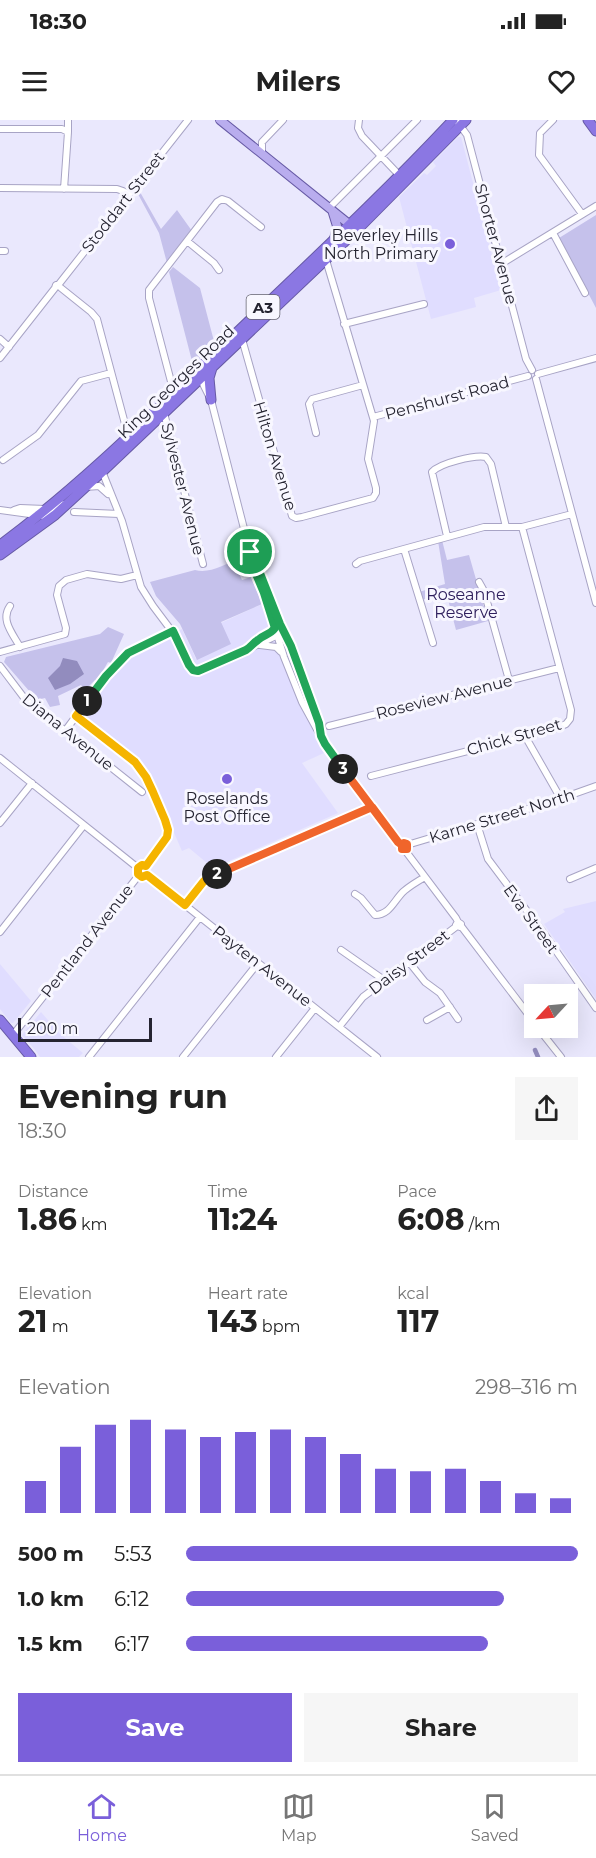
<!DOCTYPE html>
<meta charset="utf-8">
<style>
:root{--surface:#fff;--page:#f6f6f6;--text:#222;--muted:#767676;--line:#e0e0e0;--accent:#7a5fda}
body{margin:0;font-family:Montserrat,sans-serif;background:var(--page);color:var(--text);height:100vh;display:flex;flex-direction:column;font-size:22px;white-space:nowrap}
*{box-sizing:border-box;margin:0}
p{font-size:20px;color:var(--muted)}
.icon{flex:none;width:33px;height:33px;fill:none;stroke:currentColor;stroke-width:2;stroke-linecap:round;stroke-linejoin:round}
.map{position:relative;height:937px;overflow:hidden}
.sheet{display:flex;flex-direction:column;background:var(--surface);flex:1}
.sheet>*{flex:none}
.needle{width:39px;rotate:244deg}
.tools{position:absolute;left:524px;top:864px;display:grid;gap:12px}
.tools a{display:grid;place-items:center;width:54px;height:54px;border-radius:0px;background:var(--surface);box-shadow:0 6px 24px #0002;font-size:30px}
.scale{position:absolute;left:18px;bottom:15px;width:134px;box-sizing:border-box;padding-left:6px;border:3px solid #252431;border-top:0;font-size:16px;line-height:21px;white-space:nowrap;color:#252431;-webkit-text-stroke:4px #f8f7ff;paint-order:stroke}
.pin{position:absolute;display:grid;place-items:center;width:51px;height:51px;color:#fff;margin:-26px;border:3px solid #fff;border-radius:50%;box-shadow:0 2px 6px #0007}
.km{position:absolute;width:30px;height:30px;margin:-15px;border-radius:50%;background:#222;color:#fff;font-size:16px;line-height:30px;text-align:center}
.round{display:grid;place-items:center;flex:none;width:63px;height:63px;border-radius:0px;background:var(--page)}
.overview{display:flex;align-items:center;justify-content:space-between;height:102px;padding:0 18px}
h1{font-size:33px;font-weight:700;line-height:45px}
.figures{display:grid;grid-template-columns:repeat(3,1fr);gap:9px;height:102px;padding:6px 18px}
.figures div{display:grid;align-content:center}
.figures b{font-size:30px;font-weight:700}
.figures small{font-size:16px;font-weight:400}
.figures p{font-size:16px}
.chart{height:168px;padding:12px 18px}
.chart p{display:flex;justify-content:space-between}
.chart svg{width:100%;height:108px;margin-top:6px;stroke:var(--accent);stroke-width:6}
.primary-button{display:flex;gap:12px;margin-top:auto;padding:12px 18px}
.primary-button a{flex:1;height:69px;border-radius:0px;background:var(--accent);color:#fff;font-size:24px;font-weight:700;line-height:69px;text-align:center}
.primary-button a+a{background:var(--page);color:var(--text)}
ul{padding:0 18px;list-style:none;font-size:20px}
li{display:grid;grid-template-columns:96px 72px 1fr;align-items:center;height:45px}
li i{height:15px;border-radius:8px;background:var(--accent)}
.status{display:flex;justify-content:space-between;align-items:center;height:42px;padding:0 30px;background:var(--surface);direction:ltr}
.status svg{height:16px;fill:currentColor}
header{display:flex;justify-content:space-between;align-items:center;height:78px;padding:0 18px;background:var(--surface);font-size:27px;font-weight:700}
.dock{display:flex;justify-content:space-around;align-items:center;height:84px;border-top:2px solid var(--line);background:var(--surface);font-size:16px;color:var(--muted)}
.dock a{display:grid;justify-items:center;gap:3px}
.dock .selected{color:var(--accent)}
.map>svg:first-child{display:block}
.built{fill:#e0ddff}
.green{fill:#c5c1eb}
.water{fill:#928cbe}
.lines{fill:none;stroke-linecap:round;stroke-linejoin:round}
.canal{stroke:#928cbe;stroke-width:4.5}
.minor-casing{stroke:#a8a4c5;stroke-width:8}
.major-casing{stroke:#675aa5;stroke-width:10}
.highway-casing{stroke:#675aa5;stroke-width:11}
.minor{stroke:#fff;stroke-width:6}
.major{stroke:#b9adee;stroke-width:8}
.highway{stroke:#8b77e3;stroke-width:9}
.split-1-casing{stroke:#fff;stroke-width:12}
.split-2-casing{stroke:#fff;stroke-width:12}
.split-3-casing{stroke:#fff;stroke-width:12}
.split-4-casing{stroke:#fff;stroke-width:12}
.split-1{stroke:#22a559;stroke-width:8}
.split-2{stroke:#f5b400;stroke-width:8}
.split-3{stroke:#f0652b;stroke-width:8}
.split-4{stroke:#22a559;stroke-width:8}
.poi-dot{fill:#7a5fda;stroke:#f8f7ff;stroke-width:2}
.labels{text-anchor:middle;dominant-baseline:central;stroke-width:6;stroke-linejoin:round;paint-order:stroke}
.shield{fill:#f8f7ff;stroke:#64636f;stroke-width:1.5}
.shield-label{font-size:15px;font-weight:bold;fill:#252431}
.street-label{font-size:16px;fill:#252431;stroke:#f8f7ff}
.poi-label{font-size:16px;fill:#252431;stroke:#f8f7ff;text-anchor:end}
.park-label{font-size:16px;fill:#2f205d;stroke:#f8f7ff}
</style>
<div class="status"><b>18:30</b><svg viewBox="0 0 49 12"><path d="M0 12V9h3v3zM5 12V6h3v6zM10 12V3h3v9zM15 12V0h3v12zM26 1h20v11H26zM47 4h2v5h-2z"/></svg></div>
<header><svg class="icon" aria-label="menu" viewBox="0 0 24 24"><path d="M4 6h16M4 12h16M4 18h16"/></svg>Milers<svg class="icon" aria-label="heart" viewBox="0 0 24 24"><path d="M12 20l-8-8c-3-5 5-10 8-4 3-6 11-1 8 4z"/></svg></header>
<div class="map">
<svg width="596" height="937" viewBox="0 0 596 937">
<rect width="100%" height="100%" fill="#eae8fd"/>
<path class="built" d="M458,17H461L501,170L474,178L476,187L431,199L399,77L424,53L427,55L436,46L433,42Z
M262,484L280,534L320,626L324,633L302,643L338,693L213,748L189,728L182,731L154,667L145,655L138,640L81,596L130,536L182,509L196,539L221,503Z
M596,781V879L544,804L565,792L563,789Z
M0,844L31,881L13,903H11L0,889Z
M41,892L60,914L83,933L79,937H40L35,930L22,915Z"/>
<path class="green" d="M140,72L161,109L177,90L192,111L167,143L159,113L138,74Z
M596,95V188L559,118Z
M173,147L200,168L215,225L193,245L169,152Z
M442,420L447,440L469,435L488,501L456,510L446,472L422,480L419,472L445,464L438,421Z
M239,439L242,447L237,449L242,460L251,457L262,484L221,502L231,524L197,540L180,504L156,476L150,462L195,450C210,454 225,444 239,439Z
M108,507L124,514L111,543L108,542L97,561L95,560L85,570L81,565L58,576L60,585L50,587L45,578L37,580L4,542L6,537L100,514Z"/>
<path class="water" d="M63,538L77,541L84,554L70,564L55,570L48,558L60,546Z"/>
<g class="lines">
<path class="canal" d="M535,930L538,937"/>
<defs>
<path id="minor" d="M68,0V12
M359,0L358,8L362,16L400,56
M456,0L467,15L526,239L532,250
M553,0L540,13L539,35L582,94
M0,9H62L68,12L64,69
M262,32V22L283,0
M0,68L117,69L123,71L129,75
M329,88L417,0
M553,113L585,173
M187,121L214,143L219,150
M0,131H5
M501,144L596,86
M61,168L91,192L97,199L128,315
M344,204L424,184
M0,219L9,227
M242,219L292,396L296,398L302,397L373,378L376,373V368L368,339L374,301L326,140
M0,238L55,168L56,165L59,164L188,0
M538,254L596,238
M199,256L211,280L250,432L248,435L264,473L284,537L302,582L325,624L456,798L458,802L456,805L460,807L461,804L458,802
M536,259L596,483
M174,273L149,178V170L217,82L222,79L228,81L261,107
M164,293L203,444
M373,297L528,256
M316,313L309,284L312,279L363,265
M3,340L38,315L81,261L111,253
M102,351L122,401L141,467L153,486L174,514L191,548L196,551L204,550L278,515
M86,367L99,366L108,374
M0,390L44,396L58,386L64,384
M14,390L20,388L45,389
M74,392L119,394
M447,416L432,352C440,343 474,335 486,337L491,344L506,407
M404,429L433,523
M250,432L252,433L280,504L291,526L313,586L320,610
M356,444L360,441L484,407H522L572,394
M479,462L484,471L509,560
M10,486C0,500 13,514 20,527
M254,525C259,517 270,517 275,508
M260,525L276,527L281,532
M0,532L65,514L66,508L57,475L59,466L66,460L87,454L121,459L137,455
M0,546L25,579L142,672
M76,596L135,642L146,657L168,710L165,720L146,746
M329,606L559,548
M65,611L106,556L128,533L173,511
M525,616L561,679
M0,638L138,748
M371,656L557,608L566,604L570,599L571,590L522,407
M0,703L32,663
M477,704L488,739L545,815L596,888
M407,725L551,682L596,666
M147,755L377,937
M570,759L596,748
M355,774L361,778L375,795C390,795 394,780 404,771C410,766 418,761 425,757
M185,785L200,765L208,758L372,687
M461,806L534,902
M0,812L84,705
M341,830L384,860
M409,842L425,862L440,873L458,899
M427,900L450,887
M339,907L363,877L457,806
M538,908L561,937
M13,915L139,755
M89,937L200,797
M183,937L258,843
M276,937L315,888"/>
<path id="major" d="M220,0L354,108
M333,93L337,106L334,119"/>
<path id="highway" d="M588,0L596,11
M211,280L209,258L212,248
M0,425C83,364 156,290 230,219C305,147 382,76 453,0
M0,435L55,395L102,352L357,110L466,0
M0,900L31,937"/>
</defs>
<use href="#minor" class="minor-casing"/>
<use href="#major" class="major-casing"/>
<use href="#highway" class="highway-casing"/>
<use href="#minor" class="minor"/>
<use href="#major" class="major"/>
<use href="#highway" class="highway"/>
</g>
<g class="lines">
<defs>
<path id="split-1" d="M87,581L106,556L128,533L173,511L189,545L193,550L198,551L246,530C251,527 253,523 258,520C264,514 270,515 275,508L264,473L248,435L250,432"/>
<path id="split-2" d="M87,581L76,596L135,642L146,657L153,672L165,700L168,710L167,717L146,746L142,745L138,748V754L142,757L147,755L185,785L204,761L217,754"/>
<path id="split-3" d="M217,754L372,687L398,722L402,725V729H407V724L404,723L402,725L398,722L343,649"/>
<path id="split-4" d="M250,432L252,433L280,504L291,526L319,603L321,616L325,624L343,649"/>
</defs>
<use href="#split-1" class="split-1-casing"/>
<use href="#split-2" class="split-2-casing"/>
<use href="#split-3" class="split-3-casing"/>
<use href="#split-4" class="split-4-casing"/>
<use href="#split-1" class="split-1"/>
<use href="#split-2" class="split-2"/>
<use href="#split-3" class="split-3"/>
<use href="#split-4" class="split-4"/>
</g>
<g class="poi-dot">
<circle cx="450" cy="124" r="6"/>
<circle cx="227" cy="659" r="6"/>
</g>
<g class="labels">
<rect class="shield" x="246.5" y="175" width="33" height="24" rx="4.5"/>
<g class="shield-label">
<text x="263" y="187">A3</text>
</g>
<g class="street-label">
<text transform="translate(123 82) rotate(-52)">Stoddart Street</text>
<text transform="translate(496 124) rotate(75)">Shorter Avenue</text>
<text transform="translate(176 262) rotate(-44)">King Georges Road</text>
<text transform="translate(447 278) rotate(-15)">Penshurst Road</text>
<text transform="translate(275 336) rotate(73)">Hilton Avenue</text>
<text transform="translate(183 369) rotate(76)">Sylvester Avenue</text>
<text transform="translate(444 577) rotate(-14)">Roseview Avenue</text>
<text transform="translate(68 612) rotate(39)">Diana Avenue</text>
<text transform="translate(514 617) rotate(-16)">Chick Street</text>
<text transform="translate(502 696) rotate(-17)">Karne Street North</text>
<text transform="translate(531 799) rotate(54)">Eva Street</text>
<text transform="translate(87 821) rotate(-52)">Pentland Avenue</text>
<text transform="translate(409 842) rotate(-37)">Daisy Street</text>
<text transform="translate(262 846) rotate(38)">Payten Avenue</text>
</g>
<g class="poi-label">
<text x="438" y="115">Beverley Hills<tspan x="438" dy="18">North Primary</tspan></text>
<text x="227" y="678" text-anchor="middle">Roselands<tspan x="227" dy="18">Post Office</tspan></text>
</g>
<g class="park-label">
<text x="466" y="474">Roseanne<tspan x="466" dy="18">Reserve</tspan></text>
</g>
</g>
</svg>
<div class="tools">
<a><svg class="needle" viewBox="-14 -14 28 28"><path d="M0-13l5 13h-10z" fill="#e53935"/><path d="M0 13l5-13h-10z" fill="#767676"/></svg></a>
</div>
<div class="scale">200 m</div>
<div class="pin" style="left:250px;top:432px;background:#1e9e55"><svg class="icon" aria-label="arrive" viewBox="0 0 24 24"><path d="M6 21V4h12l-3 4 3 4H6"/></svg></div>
<b class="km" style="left:87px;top:581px">1</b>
<b class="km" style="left:217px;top:754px">2</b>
<b class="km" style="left:343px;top:649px">3</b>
</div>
<section class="sheet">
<div class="overview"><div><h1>Evening run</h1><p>18:30</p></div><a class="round"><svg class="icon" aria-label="share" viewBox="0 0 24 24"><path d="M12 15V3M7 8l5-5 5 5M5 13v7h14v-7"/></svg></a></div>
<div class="figures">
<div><p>Distance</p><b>1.86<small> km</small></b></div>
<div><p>Time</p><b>11:24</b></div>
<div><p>Pace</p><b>6:08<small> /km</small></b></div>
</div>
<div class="figures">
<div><p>Elevation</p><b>21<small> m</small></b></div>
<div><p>Heart rate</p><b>143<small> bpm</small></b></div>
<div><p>kcal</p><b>117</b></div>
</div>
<div class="chart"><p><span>Elevation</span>298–316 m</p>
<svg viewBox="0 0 160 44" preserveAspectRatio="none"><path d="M5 44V31M15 44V17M25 44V8M35 44V6M45 44V10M55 44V13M65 44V11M75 44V10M85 44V13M95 44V20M105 44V26M115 44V27M125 44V26M135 44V31M145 44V36M155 44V38"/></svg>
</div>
<ul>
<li><b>500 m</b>5:53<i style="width:100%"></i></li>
<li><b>1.0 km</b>6:12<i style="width:81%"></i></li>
<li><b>1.5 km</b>6:17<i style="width:77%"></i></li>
</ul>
<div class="primary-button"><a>Save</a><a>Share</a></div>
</section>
<nav class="dock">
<a class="selected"><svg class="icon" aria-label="home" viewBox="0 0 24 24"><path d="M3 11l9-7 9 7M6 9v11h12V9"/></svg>Home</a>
<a><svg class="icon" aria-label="map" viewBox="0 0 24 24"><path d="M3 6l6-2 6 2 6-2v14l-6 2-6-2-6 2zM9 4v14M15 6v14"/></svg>Map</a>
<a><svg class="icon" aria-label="saved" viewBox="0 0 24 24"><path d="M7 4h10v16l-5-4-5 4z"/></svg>Saved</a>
</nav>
